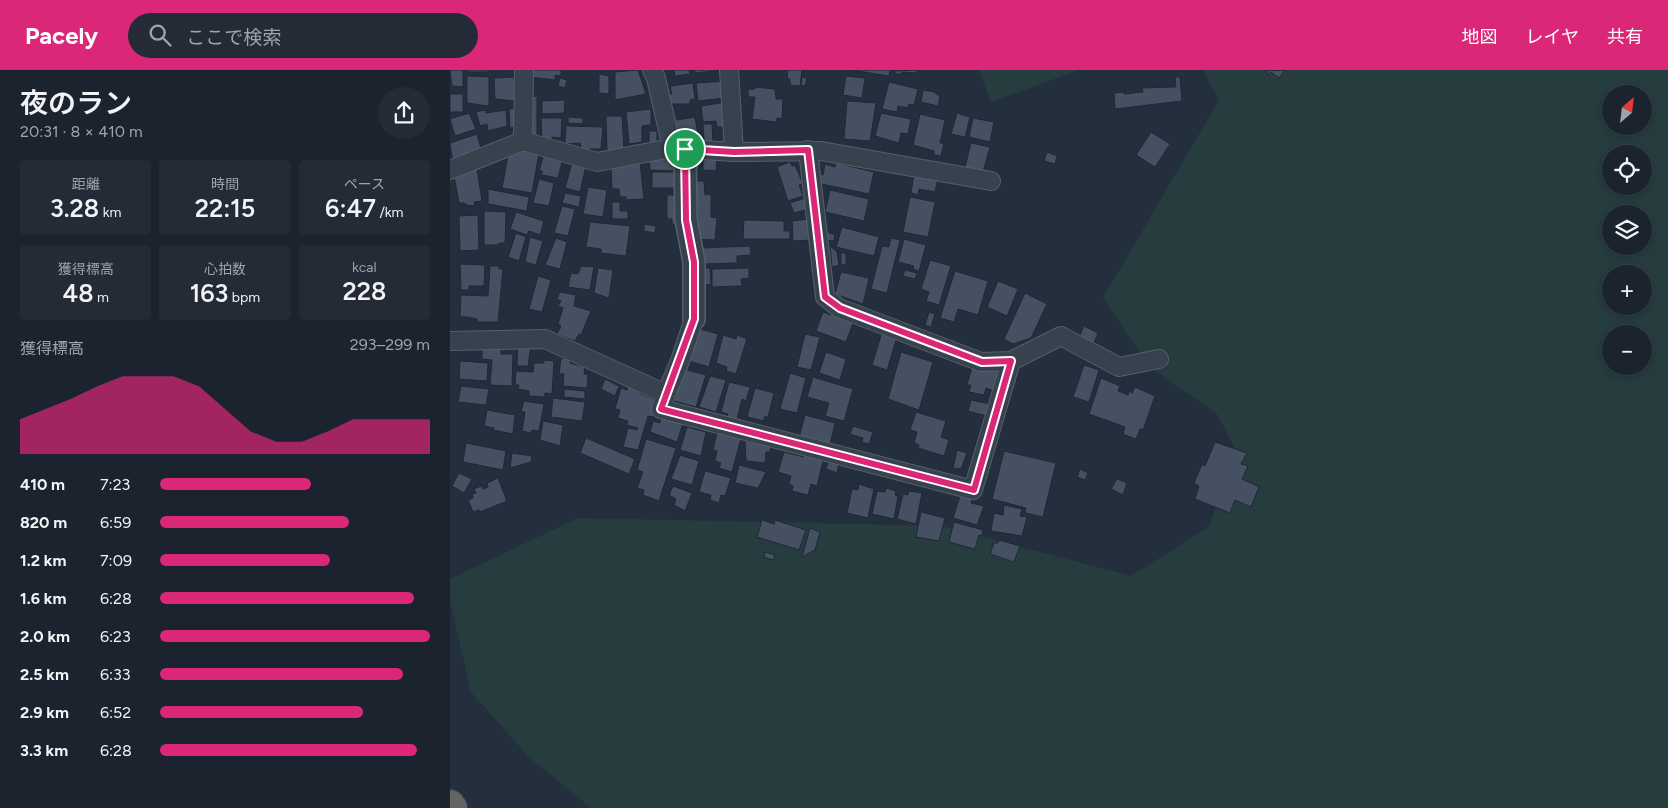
<!DOCTYPE html>
<html lang="ja">
<meta charset="utf-8">
<style>
:root{--surface:#1b232e;--page:#242b36;--text:#f1f3f6;--muted:#a0a4aa;--line:#39404a;--accent:#db2777}
body{margin:0;font-family:Figtree,"Noto Sans JP",sans-serif;background:var(--page);color:var(--text);height:100vh;display:flex;flex-direction:column;font-size:19px;white-space:nowrap}
*{box-sizing:border-box;margin:0}
p{font-size:16px;color:var(--muted)}
.icon{flex:none;width:28px;height:28px;fill:none;stroke:currentColor;stroke-width:2;stroke-linecap:round;stroke-linejoin:round}
.map{position:relative;flex:1;overflow:hidden}
.sheet{display:flex;flex-direction:column;background:var(--surface);width:450px}
.sheet>*{flex:none}
.needle{width:32px;rotate:28deg}
.buttons{position:absolute;left:1152px;top:15px;display:grid;gap:10px}
.buttons a{display:grid;place-items:center;width:50px;height:50px;border-radius:50%;background:var(--surface);box-shadow:0 2px 8px #0003,0 0 0 1px var(--line);font-size:25px}
.pin{position:absolute;display:grid;place-items:center;width:42px;height:42px;color:#fff;margin:-21px;border:2px solid #fff;border-radius:50%;box-shadow:0 1px 5px #0007}
.round{display:grid;place-items:center;flex:none;width:52px;height:52px;border-radius:26px;background:var(--page)}
.head{display:flex;align-items:center;justify-content:space-between;height:85px;padding:0 20px}
h1{font-size:28px;font-weight:600;line-height:38px}
.metrics{display:grid;grid-template-columns:repeat(3,1fr);gap:8px;height:85px;padding:5px 20px}
.metrics div{display:grid;align-content:center;border-radius:5px;background:var(--page);text-align:center}
.metrics b{font-size:25px;font-weight:600}
.metrics small{font-size:14px;font-weight:400}
.metrics p{font-size:14px}
.chart{height:140px;padding:10px 20px}
.chart p{display:flex;justify-content:space-between}
.chart svg{width:100%;height:90px;margin-top:5px;fill:var(--accent);opacity:.7}
ul{padding:0 20px;list-style:none;font-size:16px}
li{display:grid;grid-template-columns:80px 60px 1fr;align-items:center;height:38px}
li i{height:12px;border-radius:6px;background:var(--accent)}
header{display:flex;align-items:center;gap:30px;box-sizing:border-box;height:70px;padding:0 25px;background:var(--accent);color:#fff}
header strong{font-size:24px}
nav{display:flex;gap:28px;margin-inline-start:auto;font-size:18px}
.search{width:350px;height:45px;background:var(--page);display:flex;align-items:center;gap:12px;box-sizing:border-box;padding:0 18px;border-radius:28px;color:var(--muted);font-size:19px}
main{display:flex;flex:1;min-height:0}
.map>svg:first-child{display:block}
.green{fill:#263c3f;fill-rule:evenodd}
.building{fill:#455162;stroke:#1f2835}
.lines{fill:none;stroke-linecap:round;stroke-linejoin:round}
.minor-casing{stroke:#565f6c;stroke-width:20}
.tertiary-casing{stroke:#565f6c;stroke-width:24}
.trunk-casing{stroke:#434c59;stroke-width:30}
.minor{stroke:#38414e;stroke-width:18}
.tertiary{stroke:#38414e;stroke-width:21}
.trunk{stroke:#656462;stroke-width:28}
.route-casing{stroke:#fff;stroke-width:10}
.route{stroke:#db2777;stroke-width:6}
</style>
<header>
<strong>Pacely</strong>
<div class="search"><svg class="icon" aria-label="search" viewBox="0 0 24 24"><circle cx="10" cy="10" r="6"/><path d="M15 15l6 6"/></svg>ここで検索</div>
<nav><a>地図</a><a>レイヤ</a><a>共有</a></nav>
</header>
<main>
<section class="sheet">
<div class="head"><div><h1>夜のラン</h1><p>20:31 · 8 × 410 m</p></div><a class="round"><svg class="icon" aria-label="share" viewBox="0 0 24 24"><path d="M12 15V3M7 8l5-5 5 5M5 13v7h14v-7"/></svg></a></div>
<div class="metrics">
<div><p>距離</p><b>3.28<small> km</small></b></div>
<div><p>時間</p><b>22:15</b></div>
<div><p>ペース</p><b>6:47<small> /km</small></b></div>
</div>
<div class="metrics">
<div><p>獲得標高</p><b>48<small> m</small></b></div>
<div><p>心拍数</p><b>163<small> bpm</small></b></div>
<div><p>kcal</p><b>228</b></div>
</div>
<div class="chart"><p><span>獲得標高</span>293–299 m</p>
<svg viewBox="0 0 160 44" preserveAspectRatio="none"><path d="M0 44V27L10 22L20 17L30 11L40 6L50 6L60 6L70 11L80 22L90 33L100 38L110 38L120 33L130 27L140 27L150 27L160 27V44z"/></svg>
</div>
<ul>
<li><b>410 m</b>7:23<i style="width:56%"></i></li>
<li><b>820 m</b>6:59<i style="width:70%"></i></li>
<li><b>1.2 km</b>7:09<i style="width:63%"></i></li>
<li><b>1.6 km</b>6:28<i style="width:94%"></i></li>
<li><b>2.0 km</b>6:23<i style="width:100%"></i></li>
<li><b>2.5 km</b>6:33<i style="width:90%"></i></li>
<li><b>2.9 km</b>6:52<i style="width:75%"></i></li>
<li><b>3.3 km</b>6:28<i style="width:95%"></i></li>
</ul>
</section>
<div class="map">
<svg width="1218" height="738" viewBox="0 0 1218 738">
<rect width="100%" height="100%" fill="#242f3e"/>
<path class="green" d="M529,0H629L541,32Z
M753,0H1218V738H141L79,687L21,622L0,531V509L128,448L492,456L681,506L759,457L785,379L767,344L700,297L653,228L769,30ZM1161,24H1194V56H1161ZM1161,84H1194V116H1161ZM1161,144H1194V176H1161ZM1161,204H1194V236H1161ZM1161,264H1194V296H1161Z"/>
<path class="building" d="M0,0H13V17L2,16Z
M18,0H38V2H18Z
M79,0H111V6L105,5V10L79,7Z
M188,0L196,24L165,30V2Z
M224,0H239L240,4L225,6Z
M245,0H273L245,3Z
M338,0H352L350,16L340,15V9H337Z
M402,0H440L439,6Z
M467,0V3L452,2V4H446L444,1Z
M835,0L829,8L821,2L819,4L815,1Z
M149,4L159,6V24L149,23Z
M17,6L39,7V36L17,33Z
M396,6L415,8L412,28L393,25Z
M64,7V10H68L65,31L45,29L44,8Z
M352,7L357,8L355,16L351,15Z
M725,7H730L732,31L665,39L664,23L674,22V24L693,22L692,18L726,17Z
M110,8L117,10L115,18L108,16Z
M275,11V28L248,31L246,13Z
M439,12L468,19L464,35L459,34L458,38L448,36L447,42L432,39Z
M243,13L245,29L240,30V34H218L217,25L222,24L220,16Z
M305,17L325,19L326,29H333L332,49L327,48L326,52L302,49L305,27H298V19H305Z
M473,20L484,22L490,27L488,36L471,32Z
M0,24H13V42H0Z
M87,26V68H78L77,27Z
M115,30L114,43L92,44V31Z
M397,31L426,33L420,71L394,69Z
M276,32L279,57H267L266,51L253,52L251,36Z
M69,38V57L60,58L59,39Z
M201,39V55L192,56V72L179,74L176,42Z
M35,40L36,43L56,40L57,56L38,61L37,54L30,56L26,42Z
M19,43L26,59L5,66L0,49Z
M431,43L461,49L458,64L451,63L449,73L425,66Z
M507,43L520,47L515,67L501,64Z
M470,44L495,50L490,73H494L491,86L484,85V81L463,75Z
M156,46H172L174,81L157,84Z
M118,47L133,48V54L118,53Z
M245,47L249,71L226,70L221,51Z
M91,48H112L111,68L102,67V71L92,72Z
M523,48L544,52L540,72L519,67Z
M253,54H262L263,72L254,73Z
M116,56L153,57L151,79H140L139,82H132L130,73L115,74Z
M199,61H207V73H199Z
M701,62L720,74L705,97L686,85Z
M27,64L31,79L3,93L0,73Z
M521,73L540,77L533,102L515,97Z
M64,78L89,83L82,123L52,118L59,80Z
M597,82L607,86L605,94L594,91Z
M94,84L113,88L108,108L92,105V101H89Z
M199,85L228,86V101L200,100Z
M238,86H249V100L238,99Z
M253,87L267,88L266,101L253,100Z
M190,92L194,129L176,130V127H170L169,119H162L161,96Z
M340,92L342,96L345,95L353,114L349,115L353,126L338,131L327,97Z
M122,93L136,96L130,122L115,118Z
M386,93L424,102L419,124L367,113L369,104L373,105L375,94L385,97Z
M27,99L32,131L24,132L25,136L16,135L15,133H9L4,106L12,105L10,101Z
M202,102H230L229,118H202Z
M240,102L247,103V111H254L255,125L261,124V147L267,148L265,170L243,169Z
M464,104L488,108L485,122L469,119L468,125L461,123Z
M89,109L104,113L99,136L83,133Z
M138,117L157,120L153,147L133,144Z
M38,119L79,127L77,141L38,134Z
M380,120L419,129L414,151L375,142Z
M115,123L131,126L129,137L112,133Z
M217,125H230L231,154H222V149H217Z
M460,127L485,132L478,167L453,162Z
M355,128L359,139L344,143L340,133Z
M162,132H170V141H178V149H162Z
M112,136L125,139L118,166L104,163Z
M34,141L56,142L55,173H49L48,175H34Z
M66,142L94,151L90,165L79,161L77,165L60,159Z
M28,145L29,180L10,181L9,146Z
M360,149L362,170L343,171L342,151Z
M294,150L334,151V161H340V169H293Z
M140,152L180,156L176,186L151,183V179L136,177Z
M194,154L206,156L205,163L194,161Z
M392,157L429,167L424,186L386,177Z
M377,162L385,165L384,171L377,170Z
M66,163L76,167L69,191L58,187Z
M80,167L93,171L86,195L75,192Z
M106,168L117,172L110,199L95,195Z
M441,168L450,170L437,223L421,219L432,176L439,177Z
M454,169L476,175L469,201L463,199L464,196L448,192Z
M300,176L301,185L287,186V193L253,194L252,178Z
M380,176L387,182L389,195L382,197Z
M391,183H396V195H391Z
M480,190L501,196L489,235L476,231L479,222L471,219Z
M10,194L35,195L34,216H19V220H11Z
M40,196H49V199H53L48,252H27V249L10,246L11,225L38,226Z
M131,196L144,197L140,220L118,217L121,203L128,204Z
M148,198L163,200L159,228L144,223Z
M253,198H260L261,215L254,214Z
M299,198V208L291,209L292,216L262,217V199Z
M455,200L467,203L465,209L453,206Z
M505,201L538,211L528,245L508,239L504,252L490,248Z
M391,202L419,208L413,234L385,224Z
M88,206L101,210L92,242L79,239Z
M548,211L568,219L557,246L537,237Z
M110,222L126,225L124,236L141,241L131,265L129,264L125,271L107,264L111,256L108,254L113,238L108,236L111,231L107,229Z
M575,223L597,234L581,268L563,274L554,269Z
M383,239L405,248L396,272L366,261L373,242L381,245Z
M479,242L485,244L481,257L475,255Z
M634,256L648,263L644,273L629,267Z
M247,258L268,264L259,297L239,291Z
M433,259L448,264L437,300L422,295Z
M355,264L370,267L361,300L347,297Z
M273,265L286,269L287,265L297,269L286,304L276,301L277,297L266,293Z
M68,272L81,274L78,296H67Z
M32,275L51,276V284H63L62,316L40,315L42,290L32,289Z
M376,282L396,289L390,310L369,303Z
M451,282L483,292L469,340L438,329Z
M111,288L120,289V293L135,297L134,304H138L137,318L113,316L114,304H109Z
M94,290L104,291L102,324L95,323V327L79,326V321L68,319L69,315H65L66,301L83,302L84,293H94Z
M10,291L38,293L37,311L9,309Z
M523,293L549,300L544,321L536,318L534,325L519,322L521,315H517Z
M634,295L649,300L639,332L623,327Z
M234,299L256,305L246,337L224,331Z
M340,303L356,308L347,343L330,339Z
M260,306L276,310L266,342L249,337Z
M363,307L403,319L394,351L375,346L379,333L357,327Z
M651,308L670,316L668,321L678,325L679,321L682,323L685,317L705,326L693,360L690,359L686,369L673,364L675,357L639,344Z
M155,309L169,316L165,326L151,319Z
M279,312L300,317L296,331L292,329L286,353L277,350L278,344L271,342Z
M11,316L39,319L36,335L8,332Z
M178,316L190,320L189,323L206,330L203,347L198,346L188,380L173,377L178,358L187,360L188,358L177,355L178,351L168,348L170,340L165,339L171,318L177,320Z
M305,318L324,323L318,347H314V351L297,347Z
M114,319L135,321V329L114,327Z
M103,328L135,332L132,351L101,347Z
M521,330L540,334L537,346L518,341Z
M74,331L94,334L89,361L82,360L81,363L72,361L75,342H71Z
M37,340L65,345L63,364L43,360L44,358L34,356Z
M466,342L496,351L491,367L499,370L494,386L468,378L469,375L464,373L467,362L460,360Z
M355,345L385,353L380,375L349,368Z
M211,347L233,353L227,372L200,362L203,351L210,353Z
M93,351L113,355L110,376L90,370Z
M403,356L423,362L419,374L412,372L413,368L400,364Z
M237,357L256,362L251,386L230,380Z
M267,362L291,368L282,402L269,398L271,393L265,391L267,381L263,380Z
M136,368L185,389L179,404L130,383Z
M196,369L226,378L209,431L193,425L194,420L187,418L193,402L187,400Z
M295,371L321,375L320,382H316L315,393L296,391Z
M765,372L797,383L791,394L798,396L792,409L809,417L801,437L785,430L780,443L745,429L749,416L744,413L752,394L755,396Z
M16,373L56,381L53,400L13,392Z
M507,380L517,383L511,399L503,398Z
M554,381L606,393L593,447L575,443L576,438L542,429Z
M334,382L354,387V383L373,391L367,416L361,414L358,425L342,421L343,416L339,414L341,406L328,402Z
M62,383L82,386L81,392L60,398Z
M230,385L249,391L242,415L221,409Z
M379,390L389,393L387,403L376,399Z
M289,395L316,402L308,418L285,413Z
M630,399L638,403L635,410L627,407Z
M255,401L281,408L275,426L271,425L269,433L260,430L261,425L249,422Z
M9,403L22,409L14,423L2,416Z
M48,408L57,431L30,442L29,440L23,442L18,430L23,428L22,424L26,423L24,419L31,416L33,419L38,417L37,413Z
M667,409L677,413L673,425L661,419Z
M409,414L424,419L418,448L397,443L402,419L408,420Z
M223,416L242,423L235,441L224,435L226,429L219,425Z
M436,418L446,421L445,425L448,426L444,449L422,444L427,421L435,422Z
M459,421L472,423L466,454L447,449L453,424L458,425Z
M510,426L522,429L521,433L534,436L527,455L503,448Z
M554,435L572,439L570,446L577,447L572,466L541,461L544,443L553,445Z
M471,442L495,448L489,471L466,467Z
M312,450L324,454L325,450L356,460L349,480L307,467Z
M504,452L533,460L532,466L529,465L525,479L499,472Z
M360,458L370,462L365,480L352,487Z
M549,470L570,476L564,492L540,484L544,473H548Z
M315,482L325,485L323,490L314,487Z"/>
<g class="lines">
<defs>
<path id="minor" d="M202,0L206,8L222,78
M279,0L284,82
M73,71L74,0
M358,80L375,227L389,238L531,292L561,291L611,266L669,297L709,289
M0,100L73,71L147,92L222,78L284,82L371,81L541,111
M0,271L95,269L216,324L211,339L523,420L561,291
M216,324L230,291L244,249"/>
<path id="tertiary" d="M235,79L236,149L244,192V249"/>
<path id="trunk" d="M0,734L3,738"/>
</defs>
<use href="#minor" class="minor-casing"/>
<use href="#tertiary" class="tertiary-casing"/>
<use href="#trunk" class="trunk-casing"/>
<use href="#minor" class="minor"/>
<use href="#tertiary" class="tertiary"/>
<use href="#trunk" class="trunk"/>
</g>
<g class="lines">
<defs>
<path id="route" d="M235,79L284,82L358,80L375,227L390,238L532,292L561,291L524,420L211,339L244,249V192L236,150Z"/>
</defs>
<use href="#route" class="route-casing"/>
<use href="#route" class="route"/>
</g>
</svg>
<div class="buttons">
<a><svg class="needle" viewBox="-14 -14 28 28"><path d="M0-13l5 13h-10z" fill="#e53935"/><path d="M0 13l5-13h-10z" fill="#a0a4aa"/></svg></a>
<a><svg class="icon" aria-label="locate" viewBox="0 0 24 24"><circle cx="12" cy="12" r="6"/><path d="M12 2v4M12 18v4M2 12h4M18 12h4"/></svg></a>
<a><svg class="icon" aria-label="layers" viewBox="0 0 24 24"><path d="M12 4l9 5-9 5-9-5zM3 14l9 5 9-5"/></svg></a>
<a>+</a>
<a>−</a>
</div>
<div class="pin" style="left:235px;top:79px;background:#1e9e55"><svg class="icon" aria-label="arrive" viewBox="0 0 24 24"><path d="M6 21V4h12l-3 4 3 4H6"/></svg></div>
</div>
</main>
